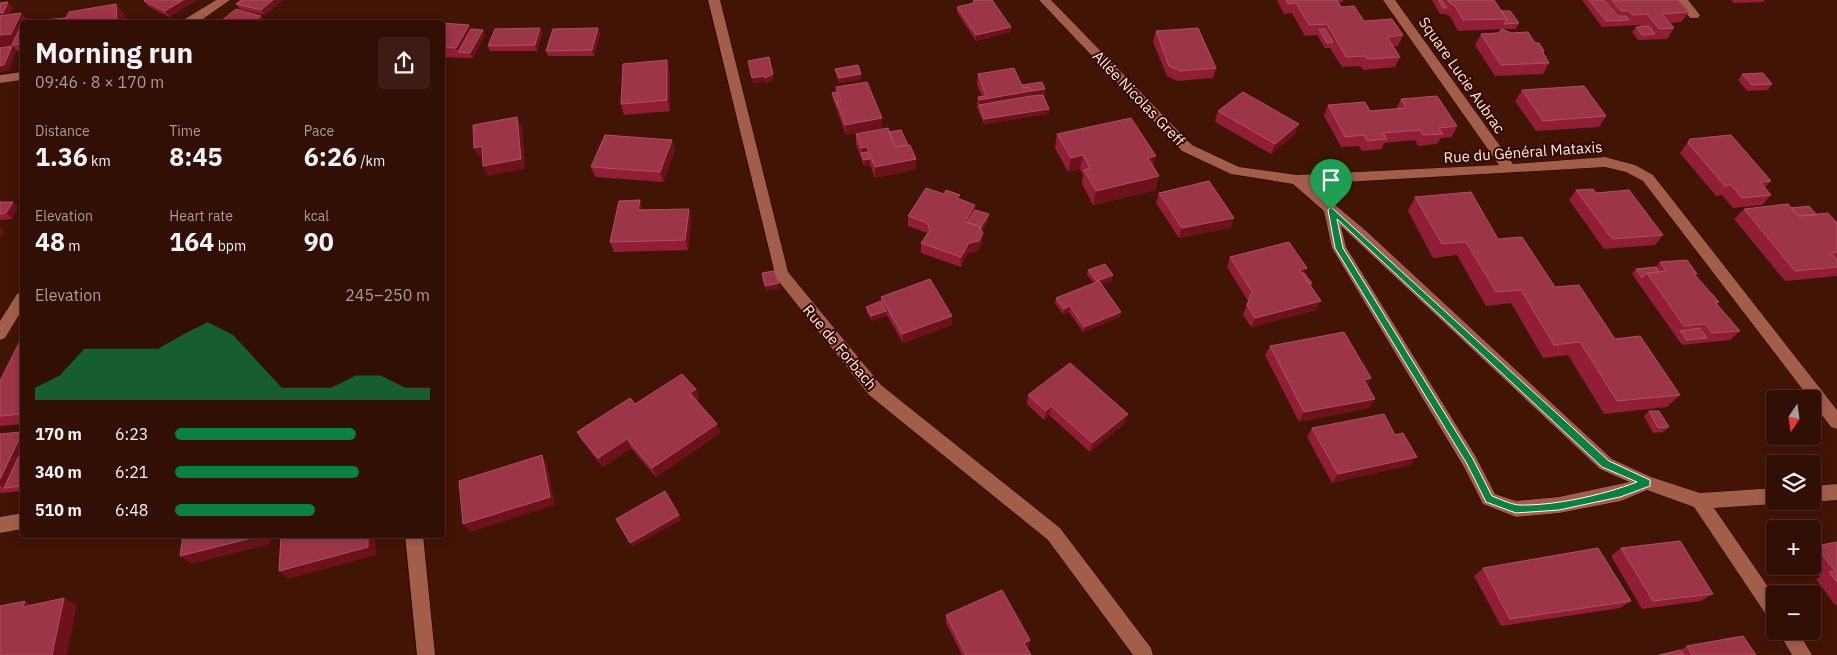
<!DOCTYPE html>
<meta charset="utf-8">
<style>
:root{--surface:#320f04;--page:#3d1d13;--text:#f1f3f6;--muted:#a89c9a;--line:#4d2f26;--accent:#0b8043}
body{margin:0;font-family:"IBM Plex Sans",sans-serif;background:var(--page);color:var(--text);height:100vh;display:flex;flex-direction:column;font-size:19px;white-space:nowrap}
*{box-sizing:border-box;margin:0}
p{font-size:16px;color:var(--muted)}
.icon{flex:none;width:28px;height:28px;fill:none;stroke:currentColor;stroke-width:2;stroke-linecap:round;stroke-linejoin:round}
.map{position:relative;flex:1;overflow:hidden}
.side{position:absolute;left:20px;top:20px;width:425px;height:518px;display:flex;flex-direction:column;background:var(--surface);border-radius:5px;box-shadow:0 2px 8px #0003,0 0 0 1px var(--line)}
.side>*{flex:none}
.needle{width:32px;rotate:193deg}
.tools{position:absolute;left:1766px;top:390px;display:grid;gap:10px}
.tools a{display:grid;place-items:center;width:55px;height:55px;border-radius:5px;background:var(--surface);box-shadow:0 2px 8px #0003,0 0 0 1px var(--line);font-size:25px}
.pin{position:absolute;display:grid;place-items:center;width:42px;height:42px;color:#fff;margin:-51px -21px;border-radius:50% 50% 50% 0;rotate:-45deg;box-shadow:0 0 5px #0007}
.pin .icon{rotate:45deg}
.round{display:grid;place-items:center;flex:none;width:52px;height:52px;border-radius:5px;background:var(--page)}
.headline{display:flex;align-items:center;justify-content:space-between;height:85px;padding:0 15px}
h1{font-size:28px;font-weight:700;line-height:38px}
.figures{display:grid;grid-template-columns:repeat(3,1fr);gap:8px;height:85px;padding:5px 15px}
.figures div{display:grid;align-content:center}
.figures b{font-size:25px;font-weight:700}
.figures small{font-size:14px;font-weight:400}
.figures p{font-size:14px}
.chart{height:140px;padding:10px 15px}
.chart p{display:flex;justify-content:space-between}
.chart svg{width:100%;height:90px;margin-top:5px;fill:var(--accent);opacity:.7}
ul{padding:0 15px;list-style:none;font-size:16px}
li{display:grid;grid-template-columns:80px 60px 1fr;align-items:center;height:38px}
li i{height:12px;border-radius:6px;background:var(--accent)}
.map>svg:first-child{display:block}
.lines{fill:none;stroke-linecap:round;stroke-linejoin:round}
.street-casing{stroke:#260000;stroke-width:1}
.street{fill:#a25e49;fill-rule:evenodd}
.wall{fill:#911e36}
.shaded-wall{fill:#6d111b}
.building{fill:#9d3549;stroke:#ac5162}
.route{fill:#0b8043;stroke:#fff;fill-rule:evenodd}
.labels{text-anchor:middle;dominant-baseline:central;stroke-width:4;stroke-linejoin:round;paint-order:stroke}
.street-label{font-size:15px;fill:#fcece7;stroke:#360900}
</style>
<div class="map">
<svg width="1837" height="655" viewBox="0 0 1837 655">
<rect width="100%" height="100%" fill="#421406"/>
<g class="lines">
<defs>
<path id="street" d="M216,0H230L200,21L195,22H180Z
M708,0H720L788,272L881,385L1060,528L1151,648L1153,655H1133L1048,540L869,395L776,278Z
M1039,0H1051L1192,145L1239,167L1297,175L1499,165L1383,0H1395L1513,164L1605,157L1635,165L1653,175L1837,410V429L1831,427L1812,402V399H1810L1643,181L1626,172L1605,167L1310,184L1365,230L1612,459L1651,477L1700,493L1775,488V501H1781L1775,504L1714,508L1775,597V622L1769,619L1694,507L1647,490L1621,501L1559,513L1516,517L1483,504L1464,467L1332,248L1324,211L1293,184L1231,174L1182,151ZM1341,226L1600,469L1629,482L1559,497L1516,501L1495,494L1476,457L1346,247Z
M1676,0H1688L1700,15L1698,18H1690Z
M22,72V80L0,83V75Z
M22,292V310L5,338L0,340V321L17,294Z
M1837,484V500L1812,502L1811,501L1812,486Z
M22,513V529L0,533V517Z
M405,535H423L435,655H417Z
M1778,631H1798L1812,655H1792Z"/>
</defs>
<use href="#street" class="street-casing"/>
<use href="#street" class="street"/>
</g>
<path class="wall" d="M146,0H196L169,17L148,6L144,1Z
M283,0L265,15L240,9L236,4Z
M1277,0H1343V2H1338L1341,7L1364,21L1403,35L1398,46H1393L1400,57L1395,67L1363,70L1360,66L1342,67L1330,48H1325L1317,35L1305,36L1292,13L1284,14Z
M1432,0H1494L1501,11L1519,23L1516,29H1502L1535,43L1544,51L1543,54L1549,63L1543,74L1495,76L1475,45L1481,34L1498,33L1502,29L1458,31L1450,16L1445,14H1440Z
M1582,0H1678L1689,12L1681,22L1670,23L1674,28L1667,39L1638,40L1632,32L1636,27H1641L1640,25L1602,27Z
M1731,0H1765L1764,2L1734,3Z
M973,1L1011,27L1010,32L976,41L957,12V7L973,3Z
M0,3L13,8L9,14L21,13L28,22L66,18L116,4L124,14L125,22H22V50L17,51L12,45Z
M442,23L471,30H483L485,35L473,58L442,57Z
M540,28L542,34L537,51H490L488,46Z
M598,28L600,34L594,56H548L546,51Z
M1156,31L1216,68L1213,78L1177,81L1167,76L1153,42Z
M835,69L861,74V80L839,83L836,74Z
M670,70V111L624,115L621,104Z
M978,74L1022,85L1045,89V95L1039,96L1049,109L1048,114L984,124L977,107L978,97L982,96L977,85Z
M1742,74L1772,84L1768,90L1747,91L1738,80Z
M836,87L882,128L846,135L833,99L832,93L836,92Z
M1522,90L1606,116L1599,127L1536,131L1515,101Z
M1401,99L1457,126L1452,137L1441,138L1437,144L1418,146L1415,140L1384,143L1382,149L1362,151L1359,146L1341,147L1324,116L1328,105L1370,111L1396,109Z
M1218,111L1295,134L1271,154L1215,122Z
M889,132L908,145L916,159V169L875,178L870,165L864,166L856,144V134Z
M1057,134L1153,166L1156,190L1093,205L1082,184L1083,175L1080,169L1068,172L1055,148Z
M1690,139L1771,181L1765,187L1771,195L1762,205L1733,208L1722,195L1716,196L1680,153Z
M672,140L675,150L663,182L595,177L591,167Z
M1576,190L1596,193L1663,235L1655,245L1604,249L1569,200Z
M1159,193L1234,218L1230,228L1179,238L1156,203Z
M1415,197L1498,239L1680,395L1667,407L1604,414L1568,355L1543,358L1511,303L1486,306L1457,255L1433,258L1408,211Z
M960,199L988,220L982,231V243L978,251L968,253L961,267L921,253V243L927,234V233L908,226V216Z
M0,202L18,207L12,219L0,220Z
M1791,208L1817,215L1837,223V276L1785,281L1734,219L1744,209Z
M689,209L691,219L688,250L614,252L610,242Z
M1230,257L1304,273L1312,283L1311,285L1316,310L1251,327L1243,315L1248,301L1227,267Z
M1660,262L1697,274L1695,276L1719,302L1717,304L1740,331L1730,340L1682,345L1632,274L1636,269L1656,267Z
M1088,270L1112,281L1102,284L1120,317L1083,332L1069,312L1063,314L1055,303L1056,298L1094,283L1087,275Z
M881,297L952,316V325L903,343L887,315L872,321L867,312L866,307L881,301Z
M22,337V424L0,426V381Z
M1270,346L1371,378L1367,385L1375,399L1369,408L1299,422L1265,355Z
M696,389L699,398L696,400L717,424L720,433L656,477L631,448L603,467L582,441L577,432L635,404Z
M1028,395L1125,423L1090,452L1049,415L1044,420L1027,404Z
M1649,411L1669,427L1663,432L1653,433L1644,416Z
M1312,428L1395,435L1410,465L1332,483L1307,437Z
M22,432V491L0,493V434Z
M1837,542V604L1835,605L1816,579L1820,577L1812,566V548L1816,546Z
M1621,548L1713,594L1701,601L1642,609L1611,556Z
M1483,568L1631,601L1620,608L1501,626L1474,576Z
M946,615L1030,640L1028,647L1027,648L1031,655H962L946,623Z
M1687,646L1756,655H1658L1681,650Z"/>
<path class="shaded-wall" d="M183,0H196L169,17L165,11Z
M273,0H283L265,15L261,10Z
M8,2L13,8L8,18L0,19V13Z
M116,4L124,14L125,22H114Z
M21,13L29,22L20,44L0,47V35Z
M261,16L264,21L263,22H253Z
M469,25L473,35L458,52L460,58L456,48Z
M1011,27L1010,32L976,41V35Z
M540,28L542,34L537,51L535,45Z
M598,28L600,34L594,56L592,50Z
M483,30L485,35L473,58L470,53Z
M12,46L16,52L9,71L0,72V66Z
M667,60L670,70V111L667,100Z
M773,74L774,80L765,84V78Z
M861,74V80L839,83V78Z
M764,76L765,81L753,84L752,78Z
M1045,89V95L979,105L978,111L979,100Z
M1049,109L1048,114L984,124V119Z
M517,117L522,127L525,169L488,176L483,166Z
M882,118V128L846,135L845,125Z
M1299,124L1295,134L1271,154L1275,144Z
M672,140L675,150L663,182L660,172Z
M482,146L487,157L479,158L474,148Z
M867,147L868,157L861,153L862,158L861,148Z
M1083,155L1080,169L1068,172L1071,158Z
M1156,156L1152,170L1148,158Z
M870,159V165L864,166V160Z
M916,159V169L875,178V167Z
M1159,176L1156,190L1093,205L1096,191Z
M640,200L643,210H638Z
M13,202L18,207L12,219L6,213Z
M975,205V215L967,227L965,222Z
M689,209L691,219L688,250L685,240Z
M989,214L988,220L978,237L979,231Z
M1234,218L1230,228L1179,238L1182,228Z
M0,227L4,232L0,239Z
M983,233L982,243L978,251L968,253L961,267V257L969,243Z
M1307,268L1302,278L1300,270Z
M1113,275L1112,281L1096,286L1097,281Z
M779,283L780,289L766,291L765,286Z
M1321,301L1316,310L1251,327L1255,318Z
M1070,306L1069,312L1063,314L1064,309Z
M886,311L887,316L872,321L871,316Z
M1121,312L1120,317L1083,332L1084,327Z
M952,316V325L903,343L902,334Z
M1371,378L1365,388L1364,380Z
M696,389L699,398L693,402L690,393Z
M1375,399L1369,408L1299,422L1304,412Z
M1051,406L1049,415L1044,420L1046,411Z
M1128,414L1125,423L1090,452L1092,443Z
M717,424L720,433L656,477L652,468Z
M22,433V467L4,488L0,485V479Z
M627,439L631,448L603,467L598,458Z
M542,455L547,464L555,505L470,532L463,524Z
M1417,457L1410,465L1332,483L1338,474Z
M679,515L681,520L632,547L630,543Z
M260,535H271L270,544L191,564L180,556Z
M368,535H375L376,555L288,579L279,571Z
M64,598L77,605L67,655H52Z
M25,601L38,608L23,607Z
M1030,640L1028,647L1022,650L1024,643Z"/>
<path class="building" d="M146,0H183L165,11L144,1Z
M241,0H273L261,10L236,4Z
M978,0H992L1011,27L976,35L957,7L974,3L973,1Z
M1286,0H1337L1341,7L1354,6L1364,21L1392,19L1403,35L1387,37L1400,57L1367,59L1365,56L1346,57L1327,24L1309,25L1296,3L1288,4Z
M1438,0H1442L1447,8H1443Z
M1447,0H1494L1507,19L1463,20L1455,6L1450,3Z
M1589,0H1604L1618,16H1626L1629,20L1606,21Z
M1612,0H1678L1689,12L1662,14L1674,28L1659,29L1647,14L1633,15L1629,11H1621Z
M8,2L3,13H0V3Z
M116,4L117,22H64L69,12Z
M236,9L261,16L253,22H220Z
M1501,11H1510L1519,23L1504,24L1507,19Z
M21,13L11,34L0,35V16Z
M66,18L64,22H23Z
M22,23V44L12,45Z
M442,23L469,25L456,48L442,47Z
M1649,26L1655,34L1642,35L1636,27Z
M540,28L535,45L488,46L495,29Z
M598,28L592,50L546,51L553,29Z
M1198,28L1216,68L1180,71L1169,66L1156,31Z
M471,29L483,30L470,53L458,52Z
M1319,29H1325L1333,42L1327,43Z
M1502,29L1511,33L1528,32L1535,43H1539L1544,51H1542L1549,63L1501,65L1481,34L1498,33Z
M12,46L4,65L0,66V48Z
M769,57L773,74L765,78L764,76L752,78L748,61Z
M667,60V100L621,104L623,64Z
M858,65L861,74L839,78L835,69Z
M1014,68L1023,88L1029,87L1031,91L979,100L978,97L986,96L978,74Z
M1763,73L1772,84L1752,85L1742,74Z
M867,82L882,118L845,125L837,102L841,101L836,87Z
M1042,82L1045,89L1031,91L1029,87L1023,88L1022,85Z
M1584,86L1606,116L1543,121L1522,90Z
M836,92L839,102H837L838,107L832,93Z
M1243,92L1299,124L1275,144L1218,111Z
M1043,95L1049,109L984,119L979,105L1031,96Z
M1437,96L1457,126L1439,128L1443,134L1423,135L1420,130L1383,133L1387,139L1367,141L1364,135L1345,137L1328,105L1365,102L1370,111L1406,108L1401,99Z
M517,117L521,159L483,166L482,146L474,148L473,125Z
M1131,118L1156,156L1148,158L1159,176L1096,191L1084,170L1090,168L1083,155L1071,158L1057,134Z
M888,128L895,147L910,145L916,159L875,167L867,147L861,148L856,134Z
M901,130L908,145L895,147L889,132Z
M605,135L672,140L660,172L591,167Z
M1731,135L1771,181L1760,182L1771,195L1742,198L1731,185L1725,186L1688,143L1690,139Z
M867,152L870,159L864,160L861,153Z
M1209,181L1234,218L1182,228L1159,193Z
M926,188L944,194L946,190L960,195L957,198L975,205L965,222L979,226L983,233L979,241L969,243L961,257L921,243L930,230L927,223L908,216Z
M1593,189L1596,193L1629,190L1663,235L1612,239L1576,190Z
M1471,192L1498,239L1522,237L1555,287L1579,285L1615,339L1640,336L1680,395L1617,401L1580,342L1554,345L1521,290L1496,292L1466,242L1442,244L1415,197Z
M640,200L638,210L689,209L685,240L610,242L619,201Z
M0,202H13L6,213L0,214Z
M1788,204L1799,216L1828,213L1837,223V252L1831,253L1837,260V267L1795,271L1744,209Z
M1809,206L1817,215L1799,216L1791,208Z
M975,210L989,214L980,229L979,226L967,222Z
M1289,242L1307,268L1300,270L1321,301L1255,318L1247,305L1252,292L1230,257Z
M1687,260L1697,274H1694L1719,302H1715L1740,331L1712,333L1705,324L1684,326L1647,273L1666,271L1660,262Z
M1105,264L1113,275L1097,281L1088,270Z
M1656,267L1659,272L1647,273L1642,278L1636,269Z
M774,271L779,283L765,286L762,273Z
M1302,273H1304L1312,283L1309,284Z
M930,279L952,316L902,334L881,297Z
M1099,281L1121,312L1084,327L1070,306L1064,309L1056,298Z
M881,301L886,311L871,316L866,307Z
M1700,328L1707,338L1687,340L1680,331Z
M1344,332L1371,378L1364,380L1375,399L1304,412L1270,346Z
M22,337V414L0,416V381Z
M1070,363L1128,414L1092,443L1051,406L1046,411L1028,395Z
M682,374L696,389L690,393L717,424L652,468L627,439L598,458L577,432L630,398L635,404Z
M1649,411H1659L1669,427L1658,428Z
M1384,414L1395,435L1403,433L1417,457L1338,474L1312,428Z
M22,432V433L0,479V434Z
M22,449V486L4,488Z
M542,455L550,497L463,524L459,481Z
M665,491L679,515L630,543L616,519Z
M183,535H260V536L180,556Z
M281,535H368V547L279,571Z
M1680,541L1713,594L1653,601L1621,548Z
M1837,542V582L1829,572L1835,571L1816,546Z
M1598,548L1631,601L1510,619L1483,568Z
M1002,590L1030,640L1024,643L1031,655H966L946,615Z
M64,598L52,655H0V606L25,601L23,607Z
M1743,636L1756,655H1692L1687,646Z
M1681,650L1684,655H1659Z"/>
<path class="route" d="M1331,207L1609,461L1650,480V486L1620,497L1559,510L1516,513L1486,502L1467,464L1335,248L1328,210ZM1337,219L1602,467L1637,482C1603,495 1554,506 1518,505C1510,504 1500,499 1492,496L1473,459L1343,248Z"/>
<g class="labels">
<g class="street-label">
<text transform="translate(1462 75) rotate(55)">Square Lucie Aubrac</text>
<text transform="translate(1139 98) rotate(46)">Allée Nicolas Greff</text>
<text transform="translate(1523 152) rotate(-4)">Rue du Général Mataxis</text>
<text transform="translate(840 347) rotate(50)">Rue de Forbach</text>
</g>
</g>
</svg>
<div class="tools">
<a><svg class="needle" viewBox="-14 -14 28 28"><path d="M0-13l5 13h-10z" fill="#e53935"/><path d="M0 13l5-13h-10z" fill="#a89c9a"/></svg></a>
<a><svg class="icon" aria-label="layers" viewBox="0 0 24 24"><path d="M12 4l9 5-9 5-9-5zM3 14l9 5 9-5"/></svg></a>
<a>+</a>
<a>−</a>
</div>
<div class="pin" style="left:1331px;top:210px;background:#1e9e55"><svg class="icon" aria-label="arrive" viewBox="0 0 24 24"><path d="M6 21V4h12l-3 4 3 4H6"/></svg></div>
<section class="side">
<div class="headline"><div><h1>Morning run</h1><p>09:46 · 8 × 170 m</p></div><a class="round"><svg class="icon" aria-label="share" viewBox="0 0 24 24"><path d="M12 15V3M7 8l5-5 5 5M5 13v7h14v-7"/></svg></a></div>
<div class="figures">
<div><p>Distance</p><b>1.36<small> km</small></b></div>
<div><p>Time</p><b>8:45</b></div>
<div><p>Pace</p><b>6:26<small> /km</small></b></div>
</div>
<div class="figures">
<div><p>Elevation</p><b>48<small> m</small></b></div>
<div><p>Heart rate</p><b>164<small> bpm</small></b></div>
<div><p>kcal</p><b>90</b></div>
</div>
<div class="chart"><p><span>Elevation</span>245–250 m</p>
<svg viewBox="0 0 160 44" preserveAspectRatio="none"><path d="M0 44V38L10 32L20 19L30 19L40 19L50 19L60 12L70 6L80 12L90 25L100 38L110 38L120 38L130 32L140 32L150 38L160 38V44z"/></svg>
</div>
<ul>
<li><b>170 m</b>6:23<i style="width:71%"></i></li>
<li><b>340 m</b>6:21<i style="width:72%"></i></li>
<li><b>510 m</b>6:48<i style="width:55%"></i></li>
</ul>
</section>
</div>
